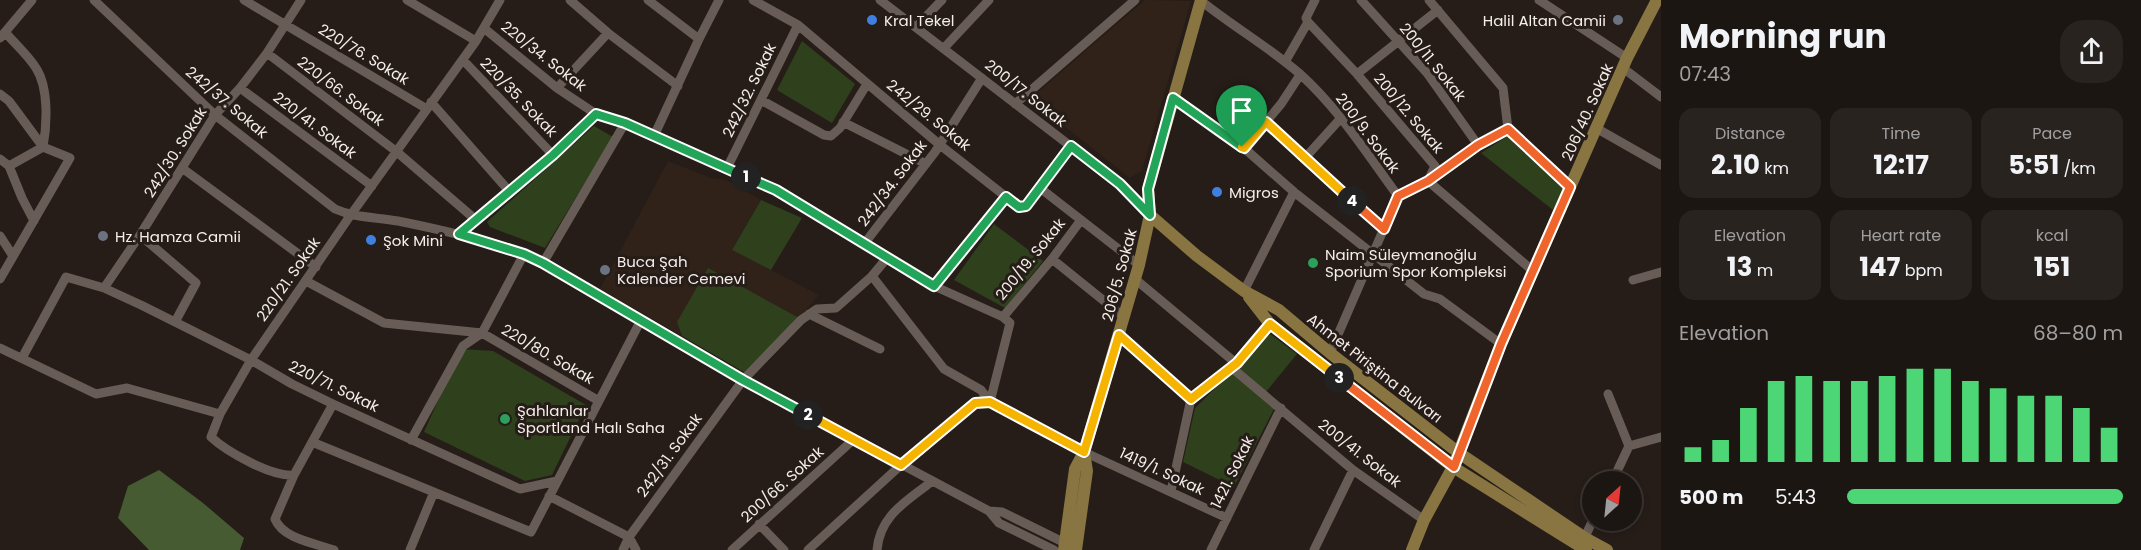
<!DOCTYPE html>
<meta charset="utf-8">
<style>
:root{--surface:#1c1612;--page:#292320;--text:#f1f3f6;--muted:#a09f9f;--line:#3a3532;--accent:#4cd676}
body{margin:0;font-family:Poppins,sans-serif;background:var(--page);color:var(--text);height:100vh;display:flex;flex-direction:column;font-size:22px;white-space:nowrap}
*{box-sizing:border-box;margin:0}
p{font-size:20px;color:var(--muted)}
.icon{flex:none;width:33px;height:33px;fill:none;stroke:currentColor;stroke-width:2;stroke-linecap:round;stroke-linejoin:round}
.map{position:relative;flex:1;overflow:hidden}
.sheet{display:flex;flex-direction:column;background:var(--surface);width:480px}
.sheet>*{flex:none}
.needle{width:39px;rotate:27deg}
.fabs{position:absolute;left:1582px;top:471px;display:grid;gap:12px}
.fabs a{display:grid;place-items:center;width:60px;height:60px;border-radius:50%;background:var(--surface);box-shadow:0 3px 9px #0003,0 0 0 2px var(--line);font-size:30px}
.pin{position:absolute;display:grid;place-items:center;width:51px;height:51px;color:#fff;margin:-62px -26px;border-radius:50% 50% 50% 0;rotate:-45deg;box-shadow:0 0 6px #0007}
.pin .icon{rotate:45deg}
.km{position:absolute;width:30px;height:30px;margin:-15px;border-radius:50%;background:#222;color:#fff;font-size:16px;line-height:30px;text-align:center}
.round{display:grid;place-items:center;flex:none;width:63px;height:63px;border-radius:24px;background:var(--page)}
.overview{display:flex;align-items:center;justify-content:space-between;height:102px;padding:0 18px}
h1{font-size:33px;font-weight:700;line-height:45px}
.metrics{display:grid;grid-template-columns:repeat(3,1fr);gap:9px;height:102px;padding:6px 18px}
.metrics div{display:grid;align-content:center;border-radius:15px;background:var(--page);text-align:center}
.metrics b{font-size:26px;font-weight:700}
.metrics small{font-size:16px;font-weight:400}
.metrics p{font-size:16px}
.chart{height:168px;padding:12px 18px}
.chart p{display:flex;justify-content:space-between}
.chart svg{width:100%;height:108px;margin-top:6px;stroke:var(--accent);stroke-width:6}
ul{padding:0 18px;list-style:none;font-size:20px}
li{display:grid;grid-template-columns:96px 72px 1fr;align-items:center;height:45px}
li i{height:15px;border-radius:8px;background:var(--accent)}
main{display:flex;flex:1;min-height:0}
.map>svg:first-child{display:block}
.built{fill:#302218}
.green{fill:#2e401c}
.forest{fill:#475b33}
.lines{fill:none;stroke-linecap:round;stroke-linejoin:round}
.minor{stroke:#675d56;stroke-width:9}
.major{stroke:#887541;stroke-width:12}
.split-1-casing{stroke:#fff;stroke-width:12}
.split-2-casing{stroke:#fff;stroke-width:12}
.split-3-casing{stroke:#fff;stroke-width:12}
.split-4-casing{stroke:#fff;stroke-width:12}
.split-5-casing{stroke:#fff;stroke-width:12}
.split-1{stroke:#22a559;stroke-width:8}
.split-2{stroke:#22a559;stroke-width:8}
.split-3{stroke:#f5b400;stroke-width:8}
.split-4{stroke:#f0652b;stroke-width:8}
.split-5{stroke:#f5b400;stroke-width:8}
.shop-dot{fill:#3f7fe0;stroke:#261d18;stroke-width:2}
.worship-dot{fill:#6b7280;stroke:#261d18;stroke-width:2}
.leisure-dot{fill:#2e9e5b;stroke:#261d18;stroke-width:2}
.labels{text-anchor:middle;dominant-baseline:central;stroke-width:6;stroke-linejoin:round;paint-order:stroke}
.poi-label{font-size:15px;fill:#f5eeea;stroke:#261d18;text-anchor:start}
.street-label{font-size:15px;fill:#f5eeea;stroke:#261d18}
</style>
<main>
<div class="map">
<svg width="1661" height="550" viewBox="0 0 1661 550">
<rect width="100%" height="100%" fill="#261d18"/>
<path class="built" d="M1145,0L1191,1L1142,171L1130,178L1030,99Z
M668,161L711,178L726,180L761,200L732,250L819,295L799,318L677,322L682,336L600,289Z"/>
<path class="green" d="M802,41L855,84L832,123L777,90Z
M594,126L613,137L545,248L490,227L487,222Z
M1511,134L1567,187L1553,210L1481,153Z
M761,200L802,218L771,270L732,250Z
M994,224L1043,261L1005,308L954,280Z
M708,268L799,318L744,372L682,336L677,322Z
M1270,334L1297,354L1266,392L1278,401L1234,487L1183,462L1195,408Z
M461,349L493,351L586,405L552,475L525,481L424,432Z"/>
<path class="forest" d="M159,470L203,503L244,538L240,550H149L118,518L128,486Z"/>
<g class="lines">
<path class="minor" d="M94,0L215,115L335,209C355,218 376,217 398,221C447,231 497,242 543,263L743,380L989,511L1002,512L1065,543
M244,0L427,109
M407,0L476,41
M570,0L608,33L678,86
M648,0L699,39
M753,0L798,25L940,145L1019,207L1026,206L1071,146
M880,0L1120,184L1150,215
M1200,0C1232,26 1269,47 1300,74C1339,109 1367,154 1398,196
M1315,0L1306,18L1308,22L1357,74L1435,166L1428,181L1533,271
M1361,0L1427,73L1478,145
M1429,0L1503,88L1508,129L1570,187
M1539,0L1627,58
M916,27L942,0
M485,29L557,88L596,114L625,123L775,190L934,286L1003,317L1010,323L990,402L1084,452L1227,518
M0,38L32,0
M944,48L989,0
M267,53L397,152L476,220
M463,60L553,155
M1285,62L1308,22
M1623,68L1661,97
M1357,74L1438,10
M240,88L372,186
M557,88L608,33
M0,94L9,101L43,147L9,166
M1173,98L1244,148L1294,192L1424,294L1440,299L1501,344
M761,100L824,135L831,136L840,128L867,84
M431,102L509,191
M1015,104L1135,0
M843,122L926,164
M1267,122L1304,159L1384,229
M1596,128L1661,165
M654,136L699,39L719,0
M1244,148L1281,104L1300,75
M0,159L9,166L22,198L34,221
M1304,159L1341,118
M182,168L316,267
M727,168L798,25
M1040,188L1139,265
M459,234L553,155L596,114
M140,235L196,283L175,322
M0,236L13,256
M864,244L935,152L982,78
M887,258L872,276L944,369L981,390L990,402
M1052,259L1124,317
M543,263L625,123
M0,279L70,158L43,147C47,125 49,88 36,68C28,55 15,44 5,32
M1135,279L1237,364
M1633,280L1661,272
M306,281L384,323L482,333L599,401
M934,286L1006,197
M104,288L140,235L215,115L240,88L267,53L301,0
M1244,291L1294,192
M809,314L880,349
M1003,317L1052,259L1081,220
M1119,335L1191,399
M0,348L96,394L127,388L220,414
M1330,353L1398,196L1428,181L1478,145L1508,129
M22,358L66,277L104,288L141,305L251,360L292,384L333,404L520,489L557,481
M1232,368L1353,470L1424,520
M1608,394L1629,446
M333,404L294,475C272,477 227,452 211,437L220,414L251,360L350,216L476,41L500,0
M411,440L463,346L482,333L524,254
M312,442L531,532L641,320
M294,475L275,519C283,539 315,543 334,550
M1612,482L1629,446L1661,437
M1171,491L1191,399L1237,364L1270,324
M549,496L629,537L636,550
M989,511L999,523L1054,550
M759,524L784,550
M1582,543L1593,520
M410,550L434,492
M623,550L629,537L743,380L801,320L817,309L836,308L872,276
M732,550L853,440
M808,550L901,465L975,403L990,402
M877,550C880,515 906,502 931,482
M1211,550L1281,408
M1314,550L1353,470"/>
<path class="major" d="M1150,215L1197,256L1244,291L1279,310L1330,353L1459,453L1585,538L1607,550
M1249,297L1270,324L1453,467L1586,550
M1064,550L1075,469L1084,452L1139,265L1150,215L1148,189L1201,0
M1076,550L1087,471L1084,452
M1412,550L1424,520L1453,467L1501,344L1533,271L1627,58L1657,0"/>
</g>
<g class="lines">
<defs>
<path id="split-1" d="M746,177L776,190L934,286L1006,197L1019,207L1026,206L1071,146L1120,184L1150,215L1148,189L1173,98L1242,147"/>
<path id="split-2" d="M746,177L625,123L596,114L553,155L459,234L524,254L543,263L743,380L808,415"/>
<path id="split-3" d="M808,415L901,465L975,403L990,402L1084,452L1119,335L1191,399L1237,363L1270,324L1339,378"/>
<path id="split-4" d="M1339,378L1454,467L1501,344L1570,187L1508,129L1478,145L1428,181L1398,196L1384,229L1352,201"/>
<path id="split-5" d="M1242,147L1244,148L1266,122L1352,201"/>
</defs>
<use href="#split-1" class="split-1-casing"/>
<use href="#split-2" class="split-2-casing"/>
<use href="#split-3" class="split-3-casing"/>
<use href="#split-4" class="split-4-casing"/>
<use href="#split-5" class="split-5-casing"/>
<use href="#split-1" class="split-1"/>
<use href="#split-2" class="split-2"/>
<use href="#split-3" class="split-3"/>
<use href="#split-4" class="split-4"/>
<use href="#split-5" class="split-5"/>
</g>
<g class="shop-dot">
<circle cx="872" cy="20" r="6"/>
<circle cx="1217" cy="192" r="6"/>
<circle cx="371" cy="240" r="6"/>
</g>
<g class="worship-dot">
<circle cx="1618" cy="20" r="6"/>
<circle cx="103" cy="236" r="6"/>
<circle cx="605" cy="270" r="6"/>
</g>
<g class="leisure-dot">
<circle cx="1313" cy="263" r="6"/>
<circle cx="505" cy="419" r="6"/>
</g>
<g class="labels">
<g class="poi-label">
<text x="884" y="20">Kral Tekel</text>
<text x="1606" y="20" text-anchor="end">Halil Altan Camii</text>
<text x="1229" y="192">Migros</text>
<text x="115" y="236">Hz. Hamza Camii</text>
<text x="383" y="240">Şok Mini</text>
<text x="1325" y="254">Naim Süleymanoğlu<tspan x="1325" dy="17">Sporium Spor Kompleksi</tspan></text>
<text x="617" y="261">Buca Şah<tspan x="617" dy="17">Kalender Cemevi</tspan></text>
<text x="517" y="410">Şahlanlar<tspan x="517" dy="17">Sportland Halı Saha</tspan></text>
</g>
<g class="street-label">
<text transform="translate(364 54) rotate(31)">220/76. Sokak</text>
<text transform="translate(544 56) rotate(38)">220/34. Sokak</text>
<text transform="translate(1433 62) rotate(51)">200/11. Sokak</text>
<text transform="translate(749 90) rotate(-64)">242/32. Sokak</text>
<text transform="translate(341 91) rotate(37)">220/66. Sokak</text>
<text transform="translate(1026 93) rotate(38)">200/17. Sokak</text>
<text transform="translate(519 97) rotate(46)">220/35. Sokak</text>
<text transform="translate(227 102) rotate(40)">242/37. Sokak</text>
<text transform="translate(1587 112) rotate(-66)">206/40. Sokak</text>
<text transform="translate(1409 113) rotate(50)">200/12. Sokak</text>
<text transform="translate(929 115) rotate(39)">242/29. Sokak</text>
<text transform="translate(315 125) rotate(37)">220/41. Sokak</text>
<text transform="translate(1368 133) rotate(53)">200/9. Sokak</text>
<text transform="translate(175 152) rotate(-58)">242/30. Sokak</text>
<text transform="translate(892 183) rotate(-53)">242/34. Sokak</text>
<text transform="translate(1030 259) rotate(-51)">200/19. Sokak</text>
<text transform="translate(1119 275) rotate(-75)">206/5. Sokak</text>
<text transform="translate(288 279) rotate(-55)">220/21. Sokak</text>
<text transform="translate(548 354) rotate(30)">220/80. Sokak</text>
<text transform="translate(1375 368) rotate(38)">Ahmet Piriştina Bulvarı</text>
<text transform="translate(334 386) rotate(26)">220/71. Sokak</text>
<text transform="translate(1360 453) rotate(38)">200/41. Sokak</text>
<text transform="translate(669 455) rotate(-54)">242/31. Sokak</text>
<text transform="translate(1162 471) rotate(25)">1419/1. Sokak</text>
<text transform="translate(1232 472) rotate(-64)">1421. Sokak</text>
<text transform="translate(782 484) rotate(-42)">200/66. Sokak</text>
</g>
</g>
</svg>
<div class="fabs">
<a><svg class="needle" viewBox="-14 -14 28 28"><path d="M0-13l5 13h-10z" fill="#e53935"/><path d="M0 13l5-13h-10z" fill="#a09f9f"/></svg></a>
</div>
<div class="pin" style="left:1242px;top:147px;background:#1e9e55"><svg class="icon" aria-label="arrive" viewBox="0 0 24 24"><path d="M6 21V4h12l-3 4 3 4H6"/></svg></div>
<b class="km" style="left:746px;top:177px">1</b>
<b class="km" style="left:808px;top:415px">2</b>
<b class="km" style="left:1339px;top:378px">3</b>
<b class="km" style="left:1352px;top:201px">4</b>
</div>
<section class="sheet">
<div class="overview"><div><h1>Morning run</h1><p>07:43</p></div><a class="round"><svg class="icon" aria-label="share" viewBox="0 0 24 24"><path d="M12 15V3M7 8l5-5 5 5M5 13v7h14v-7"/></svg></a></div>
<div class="metrics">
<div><p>Distance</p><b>2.10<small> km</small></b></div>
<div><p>Time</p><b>12:17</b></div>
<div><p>Pace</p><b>5:51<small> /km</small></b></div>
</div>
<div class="metrics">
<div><p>Elevation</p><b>13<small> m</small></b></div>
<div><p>Heart rate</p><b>147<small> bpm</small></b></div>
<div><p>kcal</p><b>151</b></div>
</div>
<div class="chart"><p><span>Elevation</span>68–80 m</p>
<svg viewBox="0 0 160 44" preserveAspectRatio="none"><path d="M5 44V38M15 44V35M25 44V22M35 44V11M45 44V9M55 44V11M65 44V11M75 44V9M85 44V6M95 44V6M105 44V11M115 44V14M125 44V17M135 44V17M145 44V22M155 44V30"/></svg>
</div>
<ul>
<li><b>500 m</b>5:43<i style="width:100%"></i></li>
</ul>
</section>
</main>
